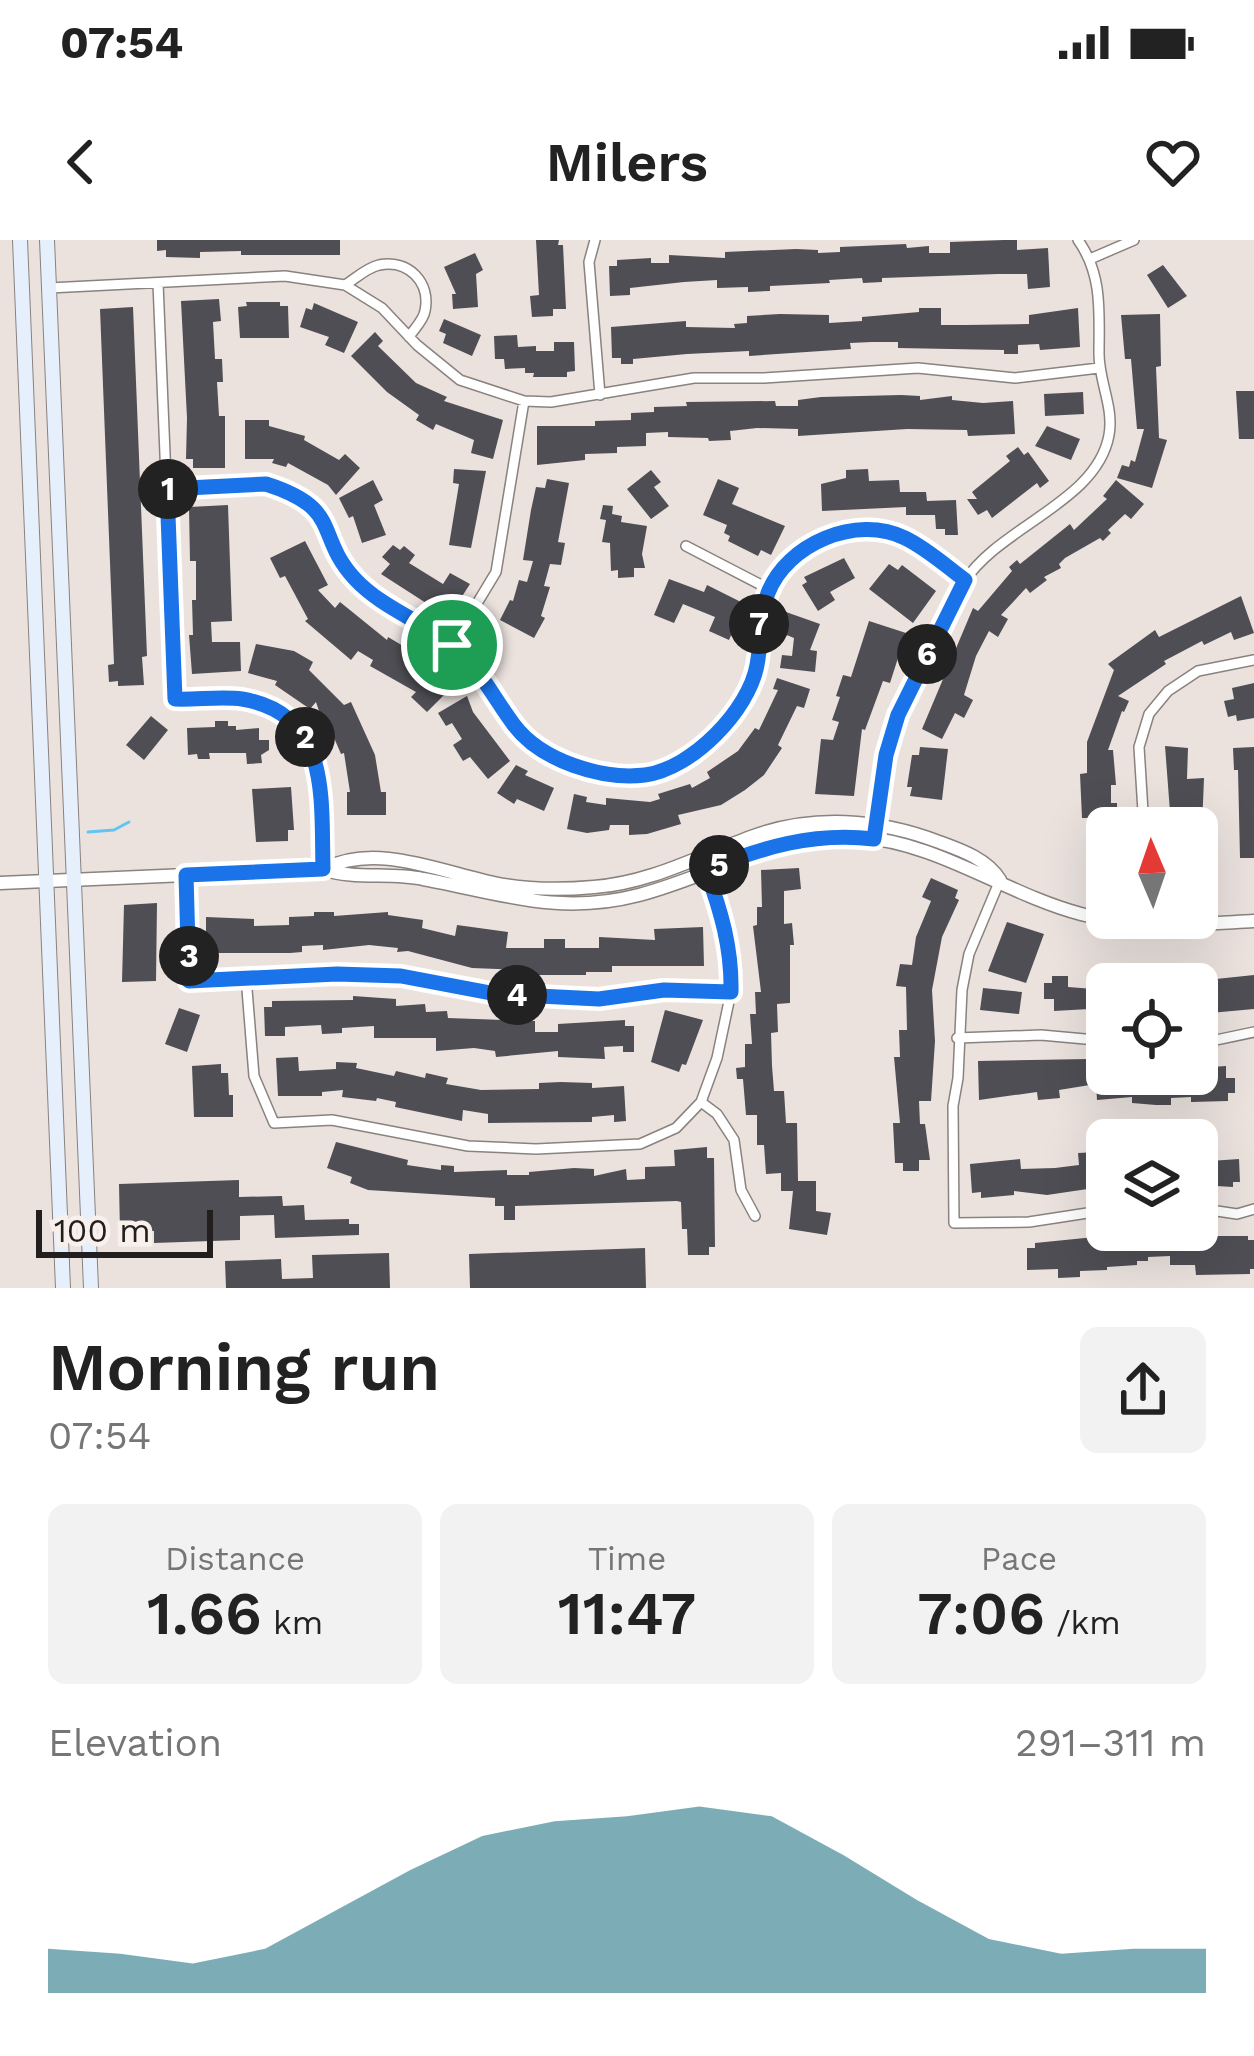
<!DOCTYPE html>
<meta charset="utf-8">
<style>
:root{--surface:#fff;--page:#f2f2f2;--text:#222;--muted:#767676;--accent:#468b98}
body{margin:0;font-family:"Work Sans",sans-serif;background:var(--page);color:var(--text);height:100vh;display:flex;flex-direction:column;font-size:45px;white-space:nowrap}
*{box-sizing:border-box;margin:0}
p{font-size:39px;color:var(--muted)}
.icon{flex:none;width:66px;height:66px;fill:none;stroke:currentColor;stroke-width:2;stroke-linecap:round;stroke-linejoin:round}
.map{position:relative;height:1048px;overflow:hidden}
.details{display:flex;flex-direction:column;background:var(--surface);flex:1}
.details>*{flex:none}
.needle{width:78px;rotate:358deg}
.tools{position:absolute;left:1086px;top:567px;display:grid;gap:24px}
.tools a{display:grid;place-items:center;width:132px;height:132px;border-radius:18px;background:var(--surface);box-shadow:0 12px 48px #0002;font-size:60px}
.scale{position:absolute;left:36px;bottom:30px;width:177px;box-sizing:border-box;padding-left:12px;border:6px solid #211e1d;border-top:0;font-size:33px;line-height:42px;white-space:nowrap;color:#211e1d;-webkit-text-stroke:9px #f8f0eb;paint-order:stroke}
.pin{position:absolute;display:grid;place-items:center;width:102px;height:102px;color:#fff;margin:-51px;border:6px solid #fff;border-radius:50%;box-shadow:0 3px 12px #0007}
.km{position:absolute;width:60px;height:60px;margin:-30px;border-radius:50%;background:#222;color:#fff;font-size:33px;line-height:60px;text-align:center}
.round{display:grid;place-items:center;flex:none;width:126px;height:126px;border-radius:18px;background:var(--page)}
.overview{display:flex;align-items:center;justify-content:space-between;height:204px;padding:0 48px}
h1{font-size:66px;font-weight:600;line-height:90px}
.stats{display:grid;grid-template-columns:repeat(3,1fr);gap:18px;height:204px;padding:12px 48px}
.stats div{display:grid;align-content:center;border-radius:18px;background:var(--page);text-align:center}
.stats b{font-size:60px;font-weight:600}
.stats small{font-size:33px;font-weight:400}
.stats p{font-size:33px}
.chart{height:336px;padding:24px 48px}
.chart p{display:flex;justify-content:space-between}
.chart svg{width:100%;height:216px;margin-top:12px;fill:var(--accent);opacity:.7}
.status{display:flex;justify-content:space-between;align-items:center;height:84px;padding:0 60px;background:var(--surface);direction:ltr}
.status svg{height:33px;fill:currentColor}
header{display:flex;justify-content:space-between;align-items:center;height:156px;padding:0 48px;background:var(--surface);font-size:54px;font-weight:600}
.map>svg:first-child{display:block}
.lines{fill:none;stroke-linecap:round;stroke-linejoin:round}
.stream{stroke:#62c4f1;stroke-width:3}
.building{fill:#4f4e54}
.minor-casing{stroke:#89827e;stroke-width:12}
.tertiary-casing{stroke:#89827e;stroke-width:15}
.secondary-casing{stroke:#89827e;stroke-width:16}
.minor{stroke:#fff;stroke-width:9}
.tertiary{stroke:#fff;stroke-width:12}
.secondary{stroke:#e6effc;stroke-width:14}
.route-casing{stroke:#fff;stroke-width:24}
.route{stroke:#1a73e8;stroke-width:15}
</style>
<div class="status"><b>07:54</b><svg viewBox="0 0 49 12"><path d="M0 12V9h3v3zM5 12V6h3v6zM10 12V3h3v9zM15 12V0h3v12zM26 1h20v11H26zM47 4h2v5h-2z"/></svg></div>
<header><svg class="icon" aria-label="back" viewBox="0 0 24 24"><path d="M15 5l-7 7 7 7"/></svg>Milers<svg class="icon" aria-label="heart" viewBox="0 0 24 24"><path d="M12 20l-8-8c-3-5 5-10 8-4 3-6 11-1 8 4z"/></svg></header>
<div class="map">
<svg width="1254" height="1048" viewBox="0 0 1254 1048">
<rect width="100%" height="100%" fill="#ebe2de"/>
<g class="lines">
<path class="stream" d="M88,592L114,590L129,582"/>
</g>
<path class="building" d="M157,0H340V15H241V11L200,12V18L166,17V10L157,11Z
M536,0H559L558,5H563L566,69H553V76L532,77L530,56L539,55Z
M1004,0H1017V10L1048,8L1050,47L1028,49L1027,34H998L882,38V42L863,43L862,38L829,40L830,43L770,46V51L748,52V47L717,48V40L684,42L630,48V55L610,56L609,26H617V20L651,18V23H669V15L725,18V12L796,9L818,10V13L840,12V7L906,4L907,8L929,6V13H950V2Z
M475,13L483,30L476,34L478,67L453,69L452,54H456L444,27Z
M1163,25L1187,56L1168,68L1147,35Z
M219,59L221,81L213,82L215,119H222L223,142H217L219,176H225V228H193V219H186L187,178L181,61Z
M246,62H280V66H288L289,98H240L238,67L247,66Z
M314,63L358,82L344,113L325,105L329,97L300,87L306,68L312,70Z
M133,67L147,416L142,417L144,445L118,446V441L109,442L108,425L114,424L100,69Z
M919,68H941V85H966L1029,84V75L1078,68L1080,107L1040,110L1039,104L1018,105V114H1004V110L898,108V102H872L850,103L851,109L749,116V111L687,114L633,119V124H621V118H612L611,87L686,81V87L735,88L734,84L747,83V76L780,74L829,75V83L862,81V77L919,72Z
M1160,74L1161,126L1156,127L1159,198L1167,200L1152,248L1117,238L1122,225L1129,227L1131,220L1135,222L1144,189H1137L1131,119H1125L1121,75Z
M444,79L481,95L472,116L443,103L446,94L439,91Z
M375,92L383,101L378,106L416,143L447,157L444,161L503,180L493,219L471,213L474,200L436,184L433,190L416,180L419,175L387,152L351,116Z
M517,95L518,107L536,106V111H554V102H574L575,131L567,132V137H533L534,133H525V128L505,129L504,119H495L494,96Z
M1236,151H1254V199H1239Z
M1083,152L1084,174L1045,176L1044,154Z
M901,155L920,156V160L952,156V160L983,163L1013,161L1015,194L968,196L967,190L907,189L798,196V189L757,188L730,191L731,200L709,201L708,198L668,197V192L646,193V206L617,207V213L585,214V220L537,225V186H595V181L631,180V173L654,172V167L687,166L686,162L775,161L776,166H798V160L821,157Z
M245,180H269V186L305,196L304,200L339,220L345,214L360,228L336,255L328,245L288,223L286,227L272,223L274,219H245Z
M1047,186L1080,199L1071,220L1035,206Z
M1018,207L1024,215L1028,212L1049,241L1040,248L1037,243L992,278L987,270L978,275L967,259H977L972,252L1010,221L1006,216Z
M454,229L486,231L471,308L449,305L459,244L453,243Z
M868,229L869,241L899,240L900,252H926L927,261L956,260L958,295H945V289H936L935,275H906V267L822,271L821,244L846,238V230Z
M651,230L661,242L654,247L669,266L651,279L627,249Z
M547,239L569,243L558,302L565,303L561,325L550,324L544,346L550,347L541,376L545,378L534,398L500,380L510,360L513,361L519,340L527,342L533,321L523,320L531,270L536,247L545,248Z
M718,239L739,248L732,264L785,286L771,315L761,310L758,316L728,301L730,296L724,293L727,285L703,275Z
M373,240L383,260L374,265L386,295L362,303L353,276L349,278L339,258Z
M1116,240L1144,264L1131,279L1125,274L1108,290L1111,293L1103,301L1100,298L1065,318L1059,324L1061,328L1044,337L1047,340L1030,353L1026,348L1001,375L1008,379L998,397L989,391L976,416L964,455L973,460L964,478L955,473L942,499L922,489L973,368L978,371L1012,331L1009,327L1017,320L1020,324L1070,284L1074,290L1107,259L1103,256Z
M228,265L232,381L211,382L212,402H240L241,431L192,434L189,395H193L192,360H196V321H190L189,267Z
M603,265L613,266L612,274L622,276L621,282L647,286L642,314L645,328H634V337L618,338V330L611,331L610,303L602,302L606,280L600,279Z
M305,301L328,345L318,350L335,368L340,362L387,400L388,397L420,416L414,426L432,436L439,429L454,445L427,472L411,457L416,452L370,426L373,420L358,411L351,420L305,381L308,379L285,336L280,338L270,318Z
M393,305L400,310L404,306L415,315L409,323L443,344L450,333L470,344L452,372L444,367L440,372L381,334L390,324L382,317Z
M844,318L855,338L830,352L835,360L818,371L802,345L807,342L804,337Z
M889,324L898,330L902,325L936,351L913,383L869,349Z
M669,339L704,352L707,345L745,364L729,400L709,391L715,377L683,364L674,383L654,375Z
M1241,356L1254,393L1234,400L1231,392L1204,405L1202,401L1164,421L1166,424L1118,456L1129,461L1124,472L1122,471L1108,510H1113L1116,545H1111V563H1117V577H1113L1114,588H1107V608H1089V578H1082L1080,534L1087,533V502L1114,430L1108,424L1155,390L1159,397Z
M786,372L820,384L810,410L817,411L815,432L780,428L782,415L792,416L794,398L784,394L787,386L782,384Z
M869,381L906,393L890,443L883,441L865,490L862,489L854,556L815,554L821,499L833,500L839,482L832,480L840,457L836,456L843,435L851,437Z
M256,404L294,411L313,422L309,430L344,465L351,462L375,515L381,552H386V575H347V552H350L344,513L341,514L332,493L327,495L316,462L310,469L275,445L277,441L248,433Z
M777,438L810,449L804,468L797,466L778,505L782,508L764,535L745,550L721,565L678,575L681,584L647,594L629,595V585H610L609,590L587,593L567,589L574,554L587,557L586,562L606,565V558L650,562L660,559L658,554L690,544L692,548L710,538L707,532L738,511L755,488L759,490L778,450L773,449Z
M1254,443V478L1237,481L1236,475L1228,477L1224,461L1234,459L1232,448Z
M467,456L473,472L510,521L488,539L470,517L463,521L453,505L462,499L452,483L446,486L438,473Z
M151,476L168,490L144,520L126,505Z
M215,481H228V486H236V490L259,488V500H269V510L261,515L262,523L247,524L246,513H209L210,519H198L197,514L188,515L187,488L215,487Z
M1165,506L1188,508L1187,539L1204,538L1202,588L1171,585Z
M920,507L948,509L942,560L910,556L912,547H907L912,515H919Z
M1254,507V618H1240L1238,530H1234L1233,508Z
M516,525L528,531L525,535L554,548L544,571L517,559L514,564L497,553Z
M291,547L294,590H288V601L256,602L252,549Z
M799,628L801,649L784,651V684L792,683L794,705H790V763L777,764L778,792L771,793L772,826L774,851H784L786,883H797L798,941H816V971L831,973L827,995L789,989L793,951H781V933L766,934L764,905H757V875H746L743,839H737L736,828L745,827V804H752L750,774H756L755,752H761L753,686L757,685V667H762L761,630Z
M931,638L958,650L955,658L959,660L942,697L932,750L935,801L931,861H919L920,884H925L930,920H919V931H903V923H895L893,883H900L894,817H900L899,790H907L906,747L896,746L900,724L912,725L916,697L931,661L922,657Z
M157,663L156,741L122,742L124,665Z
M314,672H334V676L388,672V675L423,680L422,688L455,696L457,685L508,692L506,708H544V699H565V708H599V697L655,700L654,689L703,687L704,726H612V732H586V735H522V730L472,728L408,711L397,712L398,708L369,705L323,710V705L302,706V712L290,713H215V708H206V677L254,679V686L289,685V677L314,676Z
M1007,682L1044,694L1026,743L988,731Z
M1254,735V769L1210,773V780H1197V741Z
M1052,736H1068V747L1107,750V768L1054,771V759H1044V743H1052Z
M983,748L1022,752L1019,774L980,770Z
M353,756L396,759V766L425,764L426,772L447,771L448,778L535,781V792H558V784L625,780V786H634V812H623V806L604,807L605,819L558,817V811L496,817L495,811L474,808L436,811V798H374V786L342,788V793L322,794L321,785L285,787V796H265L264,767H272V761L353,760Z
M179,768L200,775L187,812L165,804Z
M665,770L703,780L686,825L682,824L679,832L651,822Z
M298,817L299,831L336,829V822L357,823L356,828L394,836L396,831L425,838L426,833L448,838L446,844L481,850L539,849V843L561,842L592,843V848L624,846L626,881L614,882V875L592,877V882L488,883V874L463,870L462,881L395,867L396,862L377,858L376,861L342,857L343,850L322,852V856H278L276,818Z
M1089,819V827L1107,826L1110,837L1169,834V840L1192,839L1197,828L1226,826V838H1235V853H1228V861L1191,862V857L1171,858V865H1156L1132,863V857L1097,860L1096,844L1059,850L1060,858L1038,860L1037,852L979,860L978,821Z
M221,824V833H228L229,855H233V877H194L192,826Z
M336,902L408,920L407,925L441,930V925L454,926V932L507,930V935H529V932L574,928L594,929V936L626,929L627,940L645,939V927L675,926L674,910L707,907V918H714L715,1007H709V1015H688L687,989H682L681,962L677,961L515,966V980H504V966H495V958L368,950L350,943L352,937L327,928Z
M1197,910H1210V921L1239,919L1240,942H1233V947L1199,945Z
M1099,912L1101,947L1047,955L1014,951V955L981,958V952L972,953L970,924L1020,919L1021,929L1055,928L1079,925L1078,913Z
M239,940V957L282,956L283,966L304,965L305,980L349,979V984H359V995L275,998L274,975L240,976V1000L154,1003V991L120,992L119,944Z
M1127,990V996L1147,994V990H1181L1190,996H1248V1000H1254V1029H1250V1034L1196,1035L1195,1025H1170V1016L1148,1017V1021H1137V1025L1107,1027V1030L1080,1031V1037L1058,1038V1029L1027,1030V1008H1035V1003L1115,995V991Z
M645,1008L646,1048H470L469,1014Z
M389,1013L390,1048H226L225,1021L281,1019L282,1039L313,1038L312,1015Z"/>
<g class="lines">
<defs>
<path id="minor" d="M595,0L589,22L600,155
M1090,19L1134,0
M158,43L175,459C197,459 221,456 242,459C332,475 321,559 323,629
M345,45C355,39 366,28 379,25C408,19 431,42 425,71C423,81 414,89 409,97
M49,48L285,36L345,45L382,68L417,105L460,140L524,161L551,162L694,138H764L918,128L1015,138L1099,128
M167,249C205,247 257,234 293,253C334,275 328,311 356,340C384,368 423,381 453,406C482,431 492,458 514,486C534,511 578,531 610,536C676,547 731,489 754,433C764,410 757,380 768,353C788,304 856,274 905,298C927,308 946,326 965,340
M686,306L769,349
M452,405L496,332L524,161
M1144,588L1139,507L1149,474L1168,451L1198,431L1254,420
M874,599C878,572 881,544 886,517C895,470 938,383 964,342C1000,286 1097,262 1109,195C1114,167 1099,142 1099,114C1099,73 1103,35 1078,0
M186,635L189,741L337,734L401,736L497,754L599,759L665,750L731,752
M1000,640L969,714L962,750L958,838L953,866L954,983L1029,982L1107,970
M246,737L254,836L274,883L332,880L468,906L536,909L640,904L676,888L701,862L717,818L731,752L732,720L725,686L701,617
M957,798L1041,795L1107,801
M1197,804L1254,792
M701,862L717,874L734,900L741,950L755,976
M1197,968L1237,974L1254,969"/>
<path id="tertiary" d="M324,629C376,602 441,632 494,643C527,650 561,650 594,647C650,643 699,616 751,597C812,574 879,579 939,602C961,610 987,619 1000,640
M0,643L323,629C354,640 390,632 423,639C500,653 558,676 639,655C715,635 777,593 858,597C938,602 1005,654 1081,674C1138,690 1196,684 1254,681"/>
<path id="secondary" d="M20,0L63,1048
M47,0L91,1048"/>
</defs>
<use href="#minor" class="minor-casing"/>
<use href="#tertiary" class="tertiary-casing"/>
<use href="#secondary" class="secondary-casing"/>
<use href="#minor" class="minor"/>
<use href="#tertiary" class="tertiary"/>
<use href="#secondary" class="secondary"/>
</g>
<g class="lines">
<defs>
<path id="route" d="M266,244C344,269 314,295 355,339C382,368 422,381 453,406C480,428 493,457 514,485C541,521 602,540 645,535C692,529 749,470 757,425C762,400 758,378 768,353C787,304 856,274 905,298C926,308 946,326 965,340L898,475L886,515L874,599C813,592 763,607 706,630C721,671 732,708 731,752L664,750L599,759L496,754L401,736L337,734L189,741L186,635L323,629C321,559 331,474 242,459C221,456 197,460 175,459L167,249Z"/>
</defs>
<use href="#route" class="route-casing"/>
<use href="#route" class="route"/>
</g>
</svg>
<div class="tools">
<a><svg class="needle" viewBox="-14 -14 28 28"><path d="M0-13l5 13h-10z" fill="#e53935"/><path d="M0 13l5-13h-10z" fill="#767676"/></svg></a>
<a><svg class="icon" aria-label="locate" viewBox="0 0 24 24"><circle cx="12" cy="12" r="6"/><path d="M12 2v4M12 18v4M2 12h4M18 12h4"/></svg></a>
<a><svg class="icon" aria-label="layers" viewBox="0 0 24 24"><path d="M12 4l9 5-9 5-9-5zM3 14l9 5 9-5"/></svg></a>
</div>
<div class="scale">100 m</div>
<div class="pin" style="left:452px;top:405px;background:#1e9e55"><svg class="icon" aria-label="arrive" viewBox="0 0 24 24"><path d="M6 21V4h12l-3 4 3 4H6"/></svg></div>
<b class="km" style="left:168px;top:249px">1</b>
<b class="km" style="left:305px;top:497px">2</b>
<b class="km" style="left:189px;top:716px">3</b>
<b class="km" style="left:517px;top:755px">4</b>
<b class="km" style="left:719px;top:625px">5</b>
<b class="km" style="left:927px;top:414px">6</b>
<b class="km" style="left:759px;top:384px">7</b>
</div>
<section class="details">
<div class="overview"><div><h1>Morning run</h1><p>07:54</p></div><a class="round"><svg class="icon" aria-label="share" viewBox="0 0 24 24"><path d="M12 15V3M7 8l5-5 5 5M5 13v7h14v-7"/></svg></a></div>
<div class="stats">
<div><p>Distance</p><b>1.66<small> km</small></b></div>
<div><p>Time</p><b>11:47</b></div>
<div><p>Pace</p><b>7:06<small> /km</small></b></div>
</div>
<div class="chart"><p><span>Elevation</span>291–311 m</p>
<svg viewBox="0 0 160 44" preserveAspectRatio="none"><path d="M0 44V35L10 36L20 38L30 35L40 27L50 19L60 12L70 9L80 8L90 6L100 8L110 16L120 25L130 33L140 36L150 35L160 35V44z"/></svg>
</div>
</section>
